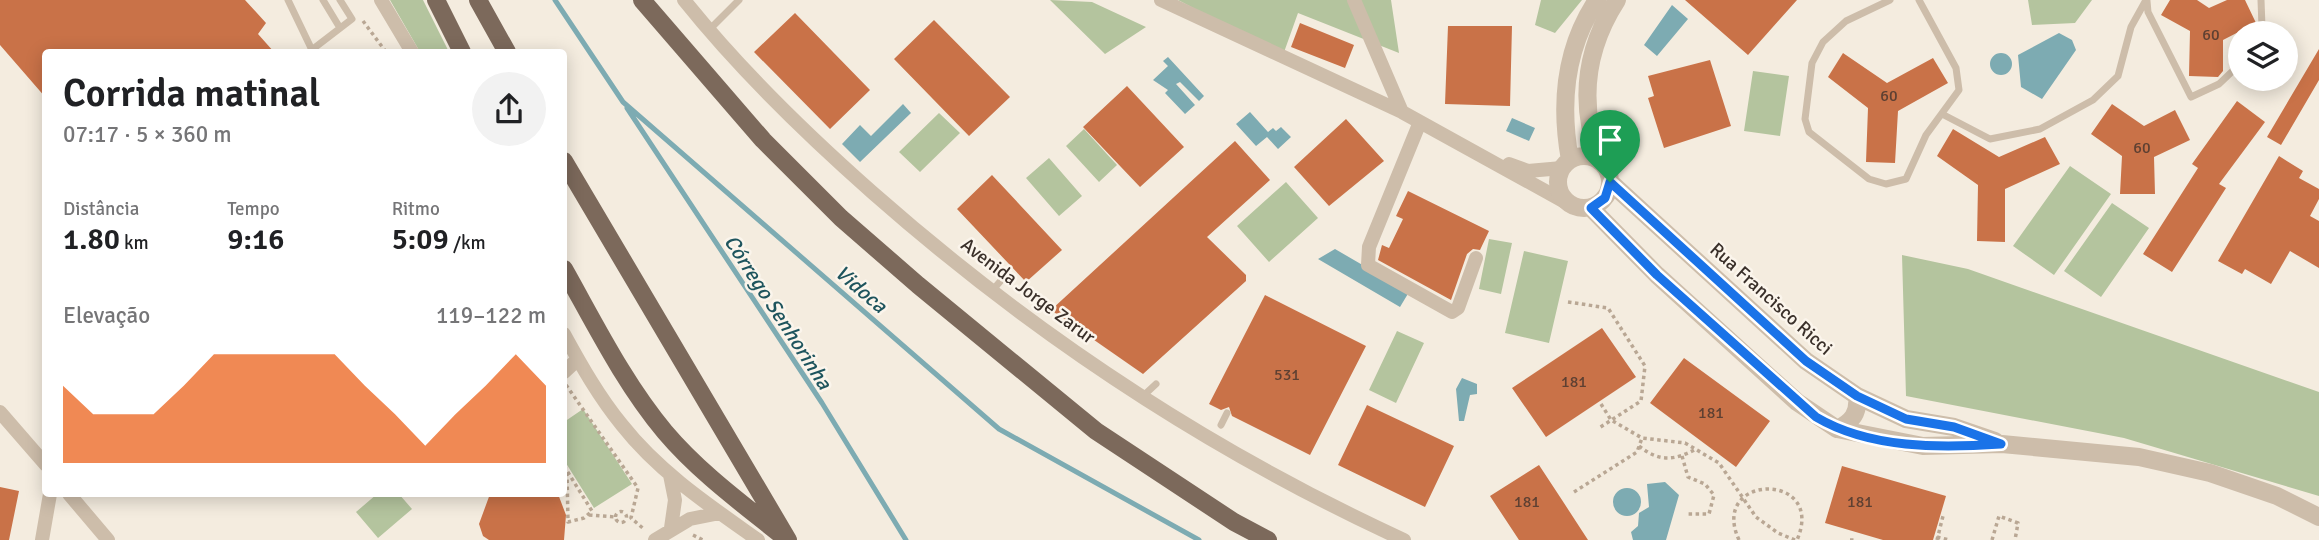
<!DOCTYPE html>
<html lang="pt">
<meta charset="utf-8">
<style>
:root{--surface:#fff;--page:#f2f2f2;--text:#202124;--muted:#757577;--accent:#ea580c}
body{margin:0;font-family:Signika,sans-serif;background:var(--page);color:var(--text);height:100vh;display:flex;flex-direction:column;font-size:26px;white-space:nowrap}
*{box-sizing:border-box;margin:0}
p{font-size:23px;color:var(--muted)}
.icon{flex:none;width:38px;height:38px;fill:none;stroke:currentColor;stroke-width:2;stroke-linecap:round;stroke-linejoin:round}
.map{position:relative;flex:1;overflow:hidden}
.panel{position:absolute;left:42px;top:49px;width:525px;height:448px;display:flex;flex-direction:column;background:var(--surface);border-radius:7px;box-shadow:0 4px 18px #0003}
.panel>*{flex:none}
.buttons{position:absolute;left:2228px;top:21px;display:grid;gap:14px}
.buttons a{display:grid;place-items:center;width:70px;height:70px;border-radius:50%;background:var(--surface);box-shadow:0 4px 18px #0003;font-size:35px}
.pin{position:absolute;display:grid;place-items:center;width:60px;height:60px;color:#fff;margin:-72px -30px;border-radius:50% 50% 50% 0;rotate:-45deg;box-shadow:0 0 7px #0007}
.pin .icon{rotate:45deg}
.round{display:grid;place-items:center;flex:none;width:74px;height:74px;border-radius:37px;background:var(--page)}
.overview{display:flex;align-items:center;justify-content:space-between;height:119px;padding:0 21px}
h1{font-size:38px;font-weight:600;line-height:52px}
.stats{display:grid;grid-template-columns:repeat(3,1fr);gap:10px;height:119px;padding:7px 21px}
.stats div{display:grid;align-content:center}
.stats b{font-size:30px;font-weight:600}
.stats small{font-size:19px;font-weight:400}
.stats p{font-size:19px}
.chart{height:196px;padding:14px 21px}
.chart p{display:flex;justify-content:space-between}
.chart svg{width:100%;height:126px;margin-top:7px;fill:var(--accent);opacity:.7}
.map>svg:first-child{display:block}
.green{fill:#b4c49e}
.water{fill:#7dabb2}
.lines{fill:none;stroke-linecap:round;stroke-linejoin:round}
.stream{stroke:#7dabb2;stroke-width:5}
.building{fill:#c97248}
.path{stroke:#b9a794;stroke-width:3.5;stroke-dasharray:3.5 3.5;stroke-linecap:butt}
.service{stroke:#cdbdaa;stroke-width:7}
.minor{stroke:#cdbdaa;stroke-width:14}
.tertiary{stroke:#cdbdaa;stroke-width:18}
.primary{stroke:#7c695b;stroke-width:18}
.route-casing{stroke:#fff;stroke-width:14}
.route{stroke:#1a73e8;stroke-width:9}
.labels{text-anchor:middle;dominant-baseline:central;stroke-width:5;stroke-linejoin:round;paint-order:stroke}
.number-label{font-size:16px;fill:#5e4032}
.street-label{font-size:19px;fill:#3a302a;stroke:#fbf5ec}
.water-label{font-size:21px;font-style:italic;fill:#1e545d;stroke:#fbf5ec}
</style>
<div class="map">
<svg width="2319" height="540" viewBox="0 0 2319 540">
<rect width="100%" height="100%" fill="#f4ecdf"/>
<path class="green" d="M390,0H423L449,52H420Z
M1050,0L1092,2L1146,27L1105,54Z
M1178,0H1391L1399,53L1298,13L1283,55Z
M1541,0H1582L1555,33L1535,25Z
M2028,0H2092L2075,23L2032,25Z
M1753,71L1789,76L1780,136L1744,131Z
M939,113L960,133L920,172L899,152Z
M1084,129L1117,165L1099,182L1066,146Z
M1049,158L1082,196L1059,216L1026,178Z
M2070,166L2111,194L2054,275L2013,246Z
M1286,182L1318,218L1269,262L1237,226Z
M2112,203L2149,228L2101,297L2064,271Z
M1489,239L1512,243L1501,294L1479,289Z
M1524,251L1568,261L1549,343L1505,333Z
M1902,255L1968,269L2319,392V496L2124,438L1906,396Z
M1397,331L1424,343L1396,403L1369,390Z
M583,409L632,484L594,508L564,460V422Z
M377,494H399L412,509L378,538L356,512Z"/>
<path class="water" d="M1672,5L1688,19L1657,56L1644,45Z
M2059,33L2072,40L2076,50L2042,99L2021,87L2018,55Z
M1990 64a11 11 0 1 1 22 0a11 11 0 1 1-22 0Z
M1168,57L1204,96L1199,101L1180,82L1176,84L1195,105L1185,114L1165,93L1168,90L1153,80L1168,66L1163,61Z
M903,104L911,113L860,162L842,144L860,125L871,136Z
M1250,112L1268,132L1273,128L1276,131L1281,127L1291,137L1278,149L1267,137L1256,146L1236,124Z
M1512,118L1535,128L1529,141L1506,131Z
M1335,249L1409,292L1400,307L1318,259Z
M1462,378L1477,384V394L1470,395L1464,421H1459L1456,389Z
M1665,482L1679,495L1666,540H1633L1631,532L1638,526L1639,513L1649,507L1647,484Z
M1613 502a14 14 0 1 1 28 0a14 14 0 1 1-28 0Z"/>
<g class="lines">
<path class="stream" d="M555,0L623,102L999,429L1199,540
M627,108L822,403L906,540"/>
</g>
<path class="building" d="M0,0H245L266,23L258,34L274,52H46V98L0,45Z
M1685,0H1797L1748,55Z
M2170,0H2197L2209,8L2227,0H2245L2256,23L2223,40V71L2218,77L2189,76L2190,31L2161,15Z
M795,13L870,90L830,129L754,52Z
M934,20L1010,97L969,136L894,59Z
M1300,23L1354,45L1345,68L1291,47Z
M1448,26H1512L1510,106L1445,104Z
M2319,49V80L2281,145L2267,137Z
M1843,53L1887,83L1933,58L1948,83L1898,111L1895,163L1866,162L1868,108L1828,77Z
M1710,60L1731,126L1664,148L1648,98L1654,96L1648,76Z
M1127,86L1184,147L1140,187L1083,127Z
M2237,101L2265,122L2219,184L2226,188L2172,272L2143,254L2198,168L2192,164Z
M2112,104L2144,126L2175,110L2190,140L2154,157L2155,194H2120L2122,156L2091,134Z
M1346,119L1384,161L1329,206L1294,167Z
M1953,129L1999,157L2045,137L2060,164L2005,189V242L1977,241L1978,185L1937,156Z
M1235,141L1270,180L1207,237L1246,275V281L1143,374L1051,310Z
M2279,156L2303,171L2299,178L2319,189V199L2310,216L2319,221V268L2290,251L2271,284L2245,269L2242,274L2218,261Z
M992,175L1062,250L1026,282L957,209Z
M1408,191L1489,231L1480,250L1473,249L1467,254L1451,300L1378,260L1382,245L1389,248L1403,219L1396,216Z
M1265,295L1366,346L1310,455L1232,416L1229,407L1221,410L1209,404Z
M1602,328L1636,377L1546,437L1512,388Z
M1684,358L1770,421L1736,467L1650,403Z
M1367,405L1454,446L1425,507L1338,465Z
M1539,465L1562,500L1588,540H1519L1490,496Z
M1842,466L1946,496L1933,540H1883L1825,523Z
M0,487L19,491L9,540H0Z
M490,494H558L566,515L564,540H489L483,536L479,524Z"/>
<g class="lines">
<path class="path" d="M363,21L386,52
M1568,302L1608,308L1645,366L1641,401L1599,428
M566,385L638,488L631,518L645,530
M1601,404L1611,420L1642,438L1685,443L1719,463L1756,517L1778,533L1795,540
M1639,446C1659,462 1674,461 1696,449
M1682,456L1688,477L1705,484L1714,495L1709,514H1688
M564,466L592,511L584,518L568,522L567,472
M1574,492L1637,452L1642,438
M615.5 517a5.5 5.5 0 1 1 11 0a5.5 5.5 0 1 1-11 0Z
M589,515L615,517
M693,535L703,540
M1937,537L1949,540
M1739,540C1708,473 1827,471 1797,540
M1850,540H1855
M1937,540L1943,516
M1992,540L1999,516L2018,523L2015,540"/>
<path class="service" d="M288,0L312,50
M323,0L340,28
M1890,0L1846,21L1823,42L1812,63L1805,119L1809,132L1869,179L1886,184L1906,179L1926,135L1959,90L1956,68L1919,0
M2147,1L2148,12L2191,97L2219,84L2240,64
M709,30L739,0
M2259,33L2262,27L2261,0
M309,52L352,19L340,0
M1942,114L1990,139L2040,129L2093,100L2118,76L2131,27L2146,0
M991,292L1004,277
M1142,397L1156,384
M1221,425L1227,413"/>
<path class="minor" d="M381,0L412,52
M684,0C740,70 805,133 873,193C1033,334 1210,451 1404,540
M1161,0L1402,112L1567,203
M1354,0L1402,112
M1420,122L1369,247L1368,265L1452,312L1458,308L1476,258
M1509,164L1528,171L1562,168
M564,334C581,365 599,397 622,425C659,472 710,506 758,540
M564,372L578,359
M0,412L46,465
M670,475L675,500L671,528
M69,494L108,540
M42,540L50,494
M655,540L690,519L720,513"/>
<path class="tertiary" d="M1558 182a26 26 0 1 1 52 0a26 26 0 1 1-52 0Z
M1570,160C1560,105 1565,48 1597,0
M1600,162C1579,105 1584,51 1617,0
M1610,182L1806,361L1857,396L1906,419L1954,427L1995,441
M1591,208L1657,275L1797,402L1837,429L1923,446L2002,444L2139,457L2210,473L2277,496L2319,517
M1837,429C1852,422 1859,413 1857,396"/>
<path class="primary" d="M436,0L462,52
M478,0L507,52
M642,0L763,140L841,218L918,285L1096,431L1234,522L1268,540
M564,161L788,540
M564,269C595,324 624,383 665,432C698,471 740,502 780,534"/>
</g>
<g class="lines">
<defs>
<path id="route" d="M1610,182L1806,361L1857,396L1906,419L1954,427L2001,444C1940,448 1870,449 1816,417L1657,275L1591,208L1605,198Z"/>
</defs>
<use href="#route" class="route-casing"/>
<use href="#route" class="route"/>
</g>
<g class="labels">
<g class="number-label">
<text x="2211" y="35">60</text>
<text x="1889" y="96">60</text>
<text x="2142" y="148">60</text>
<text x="1287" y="375">531</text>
<text x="1574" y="382">181</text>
<text x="1711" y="413">181</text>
<text x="1527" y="502">181</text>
<text x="1860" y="502">181</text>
</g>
<g class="street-label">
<text transform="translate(1028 291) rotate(37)">Avenida Jorge Zarur</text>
<text transform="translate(1771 299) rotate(42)">Rua Francisco Ricci</text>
</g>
<g class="water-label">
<text transform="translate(861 289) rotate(41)">Vidoca</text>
<text transform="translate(778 312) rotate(57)">Córrego Senhorinha</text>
</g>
</g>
</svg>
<div class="buttons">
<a><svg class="icon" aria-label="layers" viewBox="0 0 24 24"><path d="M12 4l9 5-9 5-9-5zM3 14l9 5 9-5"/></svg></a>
</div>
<div class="pin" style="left:1610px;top:182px;background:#1e9e55"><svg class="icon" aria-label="arrive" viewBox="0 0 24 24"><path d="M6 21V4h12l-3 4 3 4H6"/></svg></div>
<section class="panel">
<div class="overview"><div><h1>Corrida matinal</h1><p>07:17 · 5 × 360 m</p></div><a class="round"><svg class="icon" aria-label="share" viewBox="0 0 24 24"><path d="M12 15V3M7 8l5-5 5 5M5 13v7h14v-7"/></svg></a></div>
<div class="stats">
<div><p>Distância</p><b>1.80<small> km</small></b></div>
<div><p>Tempo</p><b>9:16</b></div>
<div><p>Ritmo</p><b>5:09<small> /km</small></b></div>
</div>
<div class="chart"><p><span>Elevação</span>119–122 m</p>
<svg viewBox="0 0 160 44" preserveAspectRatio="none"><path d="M0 44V17L10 27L20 27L30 27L40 17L50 6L60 6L70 6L80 6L90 6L100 17L110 27L120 38L130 27L140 17L150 6L160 17V44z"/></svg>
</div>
</section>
</div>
